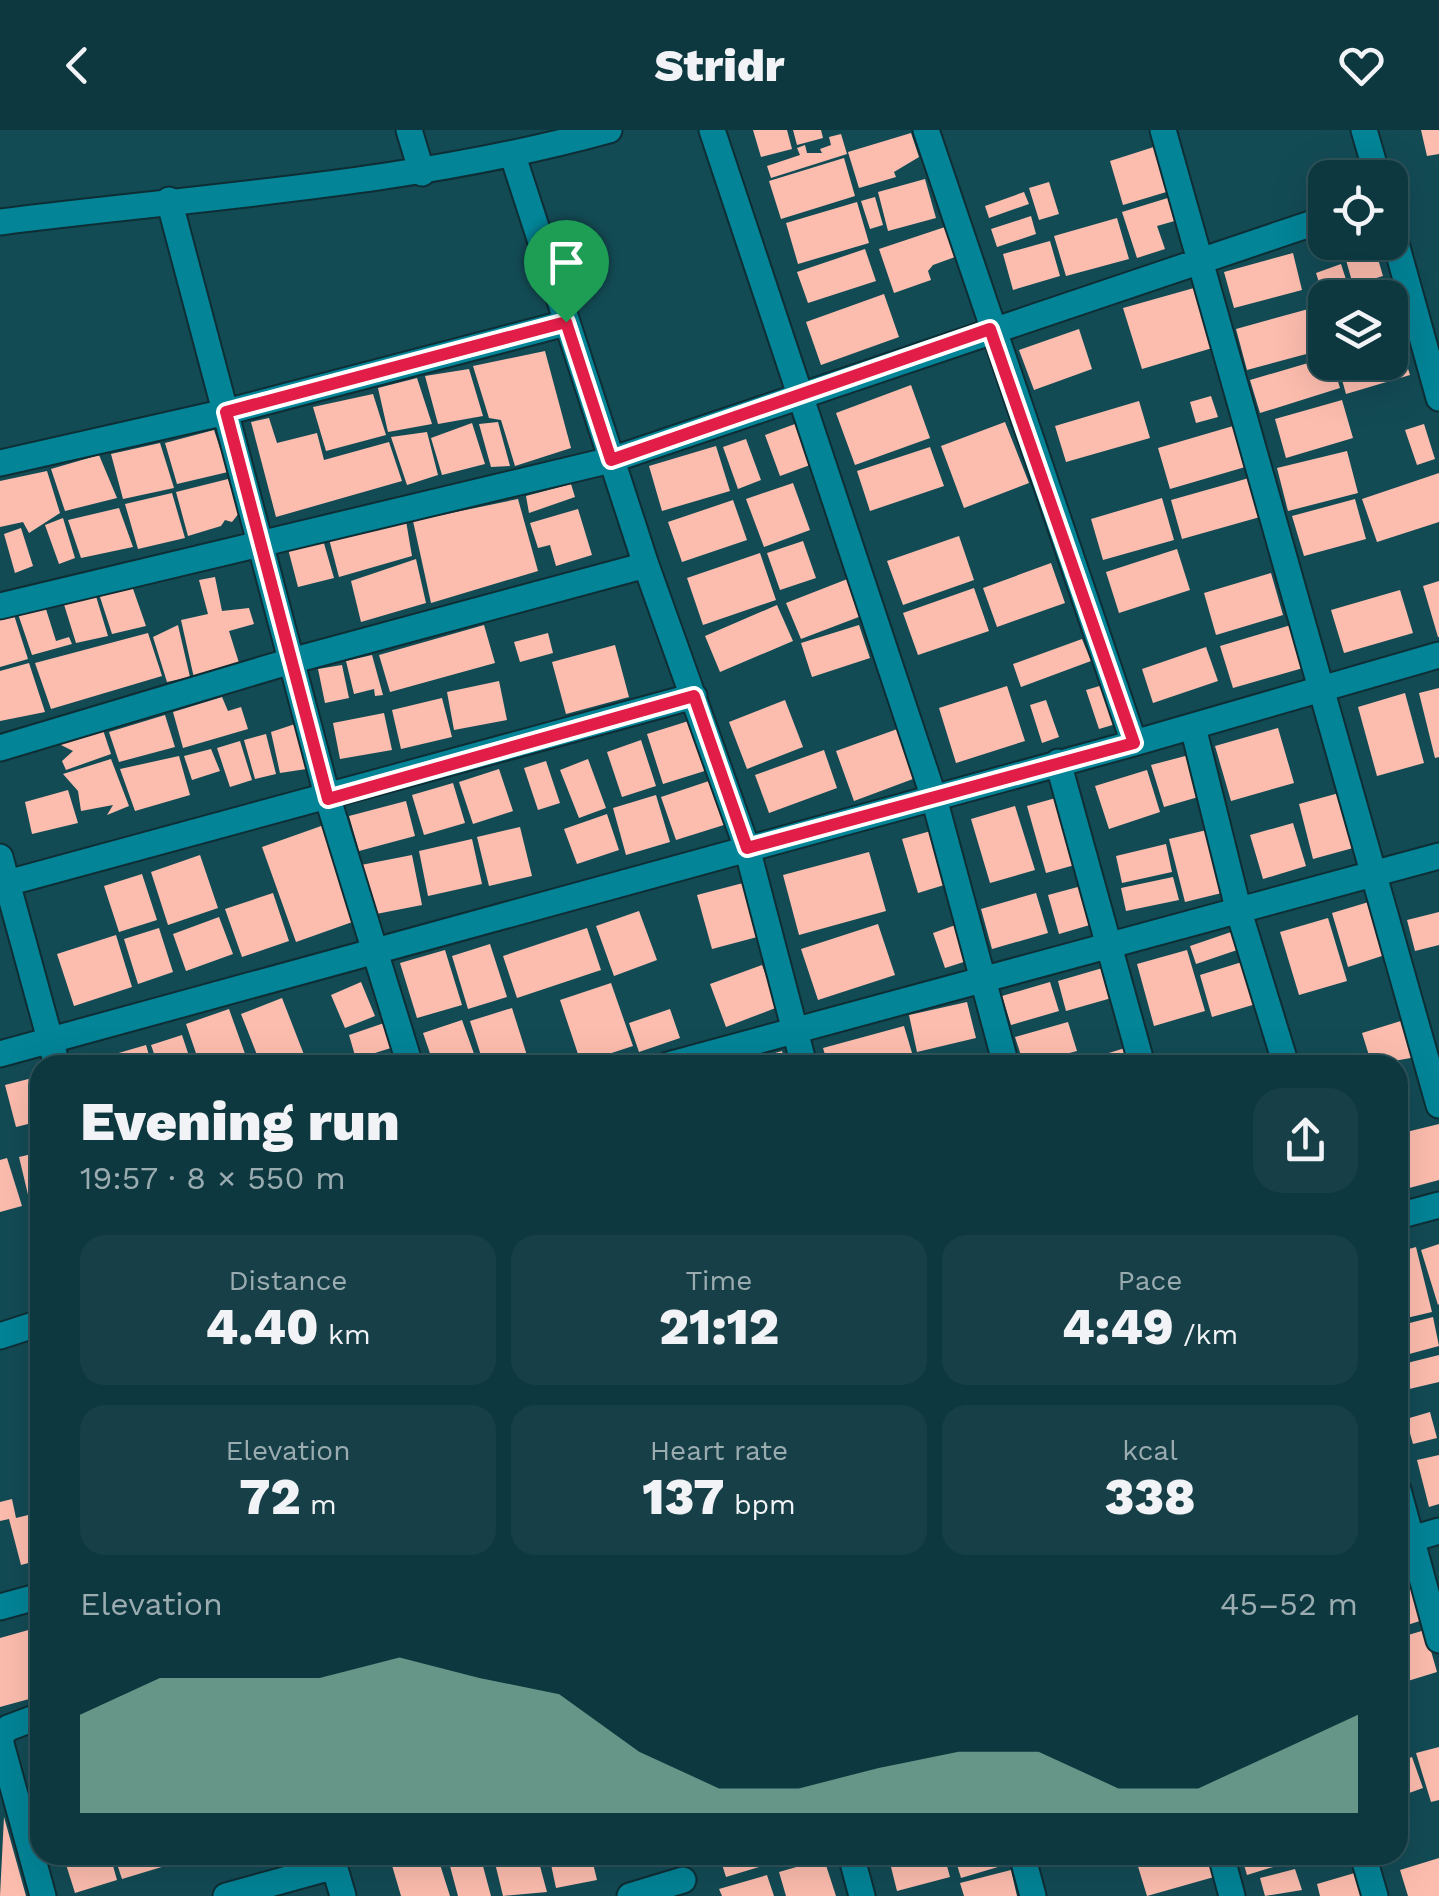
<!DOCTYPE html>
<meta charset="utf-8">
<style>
:root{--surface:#0e3840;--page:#173f47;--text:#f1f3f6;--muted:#9bacb1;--line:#2e5259;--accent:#8abfa5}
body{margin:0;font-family:"Work Sans",sans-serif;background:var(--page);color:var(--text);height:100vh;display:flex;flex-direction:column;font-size:38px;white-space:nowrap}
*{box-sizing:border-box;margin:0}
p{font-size:32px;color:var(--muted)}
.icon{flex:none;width:55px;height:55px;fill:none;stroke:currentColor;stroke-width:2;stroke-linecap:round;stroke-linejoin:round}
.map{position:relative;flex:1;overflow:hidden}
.side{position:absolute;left:30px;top:925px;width:1378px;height:810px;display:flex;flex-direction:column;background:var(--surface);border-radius:30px;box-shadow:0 10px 40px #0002,0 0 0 2px var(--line)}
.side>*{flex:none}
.fabs{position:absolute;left:1308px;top:30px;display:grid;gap:20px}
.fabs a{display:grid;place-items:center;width:100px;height:100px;border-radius:20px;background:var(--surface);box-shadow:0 10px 40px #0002,0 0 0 2px var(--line);font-size:50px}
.pin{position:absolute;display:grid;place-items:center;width:85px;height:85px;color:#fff;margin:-102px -42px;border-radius:50% 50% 50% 0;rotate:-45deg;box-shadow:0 0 10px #0007}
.pin .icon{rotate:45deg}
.round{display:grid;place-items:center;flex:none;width:105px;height:105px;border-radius:30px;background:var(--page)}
.overview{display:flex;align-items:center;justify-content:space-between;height:170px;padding:0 50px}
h1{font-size:55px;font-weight:800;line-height:75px}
.stats{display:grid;grid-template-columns:repeat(3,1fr);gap:15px;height:170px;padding:10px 50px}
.stats div{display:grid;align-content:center;border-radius:25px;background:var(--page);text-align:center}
.stats b{font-size:50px;font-weight:800}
.stats small{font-size:28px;font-weight:400}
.stats p{font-size:28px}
.chart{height:280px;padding:20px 50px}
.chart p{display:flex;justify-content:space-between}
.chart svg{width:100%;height:180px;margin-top:10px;fill:var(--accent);opacity:.7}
header{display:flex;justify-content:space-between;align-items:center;height:130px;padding:0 50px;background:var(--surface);font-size:45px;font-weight:800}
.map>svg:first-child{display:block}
.building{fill:#fdbdae}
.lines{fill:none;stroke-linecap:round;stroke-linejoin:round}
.minor-casing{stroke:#0e2e35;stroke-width:29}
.tertiary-casing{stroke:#0e2e35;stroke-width:29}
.minor{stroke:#038497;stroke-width:25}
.tertiary{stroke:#038497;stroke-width:25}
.route-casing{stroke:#fff;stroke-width:20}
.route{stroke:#e11d48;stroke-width:12}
</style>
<header><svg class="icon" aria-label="back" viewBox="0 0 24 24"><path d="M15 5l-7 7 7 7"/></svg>Stridr<svg class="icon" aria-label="heart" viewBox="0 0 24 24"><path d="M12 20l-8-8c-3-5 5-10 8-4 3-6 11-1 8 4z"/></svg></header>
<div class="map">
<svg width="1439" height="1766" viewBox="0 0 1439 1766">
<rect width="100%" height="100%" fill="#134b55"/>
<path class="building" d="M753,0H787L792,19L761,27Z
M793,0H821L823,8L797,15Z
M1421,0H1439V24L1427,26Z
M911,3L919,27L894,42L896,47L859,58L848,22Z
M841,4L847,24L771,48L767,36L800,25L797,18L805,15L807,23H822L820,19L831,15L829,7Z
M1160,15L1173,60L1123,75L1110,31Z
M844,28L855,66L781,89L769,51Z
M925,49L936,88L888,101L878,62Z
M1049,52L1059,84L1039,90L1029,58Z
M1024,62L1029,74L989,88L985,76Z
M875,67L883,95L870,99L861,71Z
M1171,67L1178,90L1157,96L1165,119L1137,128L1122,82Z
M857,72L869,113L798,134L786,93Z
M1031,86L1036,104L997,117L991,99Z
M1117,88L1129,129L1066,146L1054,106Z
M945,97L955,127L933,135L928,141L931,150L894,163L879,119Z
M1050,111L1060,146L1013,160L1003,124Z
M1341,112H1373L1383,146L1353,155Z
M865,119L876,151L808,173L797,142Z
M1293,123L1302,160L1234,178L1224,142Z
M1341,134L1352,168H1324L1316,143Z
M1201,156L1219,216L1142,239L1123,178Z
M884,164L899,207L821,235L806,192Z
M1323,175L1325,219L1247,240L1236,199Z
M1079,199L1092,239L1034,260L1019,220Z
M1400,213L1410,245L1346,264L1337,232H1390V216Z
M545,221L571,318L515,336L501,290L489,288L473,236Z
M1325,228V232H1332L1340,258L1260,283L1250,250Z
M469,239L483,286L438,294L425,246Z
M417,248L432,294L388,302L378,258Z
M911,255L930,308L855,335L836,283Z
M373,264L386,305L326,321L313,277Z
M1211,266L1218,287L1196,293L1190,272Z
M1342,270L1353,308L1286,328L1275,289Z
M1139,271L1150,308L1066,332L1055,296Z
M269,288L277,313L317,303L324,330L389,312L402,351L276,387L251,292Z
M498,292L510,336L491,337L479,294Z
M1005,292L1029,353L964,378L941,316Z
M472,293L485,334L442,345L431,308Z
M795,294L810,335L780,346L765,305Z
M1240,294L1252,335L1170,359L1158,318Z
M1424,294L1435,329L1417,335L1405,300Z
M214,300L228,342L177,354L165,313Z
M427,302L438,345L407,355L391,307Z
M746,309L761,350L738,359L723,317Z
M160,313L174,358L123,369L111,324Z
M716,316L730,361L662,381L649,336Z
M930,317L944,356L870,381L857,341Z
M1347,321L1358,363L1288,381L1277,338Z
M99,325L117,368L65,381L51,339Z
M47,341L60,383L29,403L23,392L0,397V351Z
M1439,343V392L1377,412L1362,369Z
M1249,348L1260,387L1182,409L1171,370Z
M228,349L239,383L232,392L225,390L221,396L188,406L176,362Z
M793,353L810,400L764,417L746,369Z
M571,354L575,367L529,383L526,366Z
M172,363L185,408L138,419L125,374Z
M1162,368L1174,410L1103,430L1091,389Z
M518,369L538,441L431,473L413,391Z
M1355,369L1366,409L1304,426L1292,386Z
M733,370L747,410L682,432L668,392Z
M119,378L133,417L81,428L68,390Z
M578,379L592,425L556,436L550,415L538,418L530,393Z
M63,388L75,428L59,434L45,395Z
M406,391L412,426L339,447L329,409Z
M21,398L33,436L15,443L4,404Z
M959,406L974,450L903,475L887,431Z
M323,410L334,448L298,457L288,419Z
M803,411L816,448L780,460L767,423Z
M1177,419L1190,460L1119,483L1106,442Z
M760,423L776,470L703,495L687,448Z
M416,429L426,473L361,492L351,451Z
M1051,433L1065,473L997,497L983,458Z
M1271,443L1283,485L1216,505L1204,463Z
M215,447L222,481L249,478L254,494L229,501L240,536L194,548L181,490L208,484L199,450Z
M850,448L864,485L801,509L786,473Z
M1439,451V507H1438L1423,456Z
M132,456L146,496L112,504L99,464Z
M974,458L989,501L918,525L903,483Z
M1400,460L1413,503L1344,523L1331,480Z
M95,463L108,506L76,513L62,468Z
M777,475L793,511L720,542L705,506Z
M45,476L56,511L69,507L72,514L32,525L17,481Z
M14,485L28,529L0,537V486Z
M178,495L190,547L167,552L153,507Z
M484,495L495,533L390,562L379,525Z
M859,495L870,528L812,547L801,513Z
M1291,495L1303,538L1233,558L1220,516Z
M148,503L162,546L51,579L35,533Z
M548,503L553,523L520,532L514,512Z
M1082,509L1091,531L1021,557L1013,534Z
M615,515L629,567L566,584L552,532Z
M1206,517L1218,551L1153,573L1142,539Z
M372,525L383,565L375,566L374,559L354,564L346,531Z
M29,533L45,582L0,591V541Z
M342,535L349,568L325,573L318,539Z
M499,551L507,590L454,600L447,562Z
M1103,555L1116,594L1099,599L1086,560Z
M1007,556L1025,611L956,633L939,578Z
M1439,558V627L1435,628L1419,563Z
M1405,563L1424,633L1377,646L1358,577Z
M222,567L228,581L241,577L248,599L183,618L173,582Z
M442,568L452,607L401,619L392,580Z
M785,570L803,617L747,639L729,592Z
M1046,570L1059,607L1042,613L1030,575Z
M384,583L392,620L340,629L333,593Z
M165,585L175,617L119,632L109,602Z
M695,589L711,639L663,654L647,604Z
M298,593L313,638L280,643L271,602Z
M903,597L921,646L854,671L836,621Z
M1278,598L1294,653L1231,671L1215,616Z
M103,600L111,624L66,640L62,631L73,621L55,612Z
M266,604L276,644L255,649L244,610Z
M641,610L656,656L622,667L607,622Z
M240,611L252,650L230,657L217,618Z
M211,619L220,641L192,650L184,626Z
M824,620L837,658L769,683L755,645Z
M1193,624L1205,665L1164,677L1151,635Z
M179,626L190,665L135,681L120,639Z
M111,629L129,676L107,685L113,675L81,681L78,661L63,644Z
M588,629L606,678L579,688L560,640Z
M546,631L560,673L538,680L524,638Z
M499,639L513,681L473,694L459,652Z
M1147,640L1160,682L1109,699L1095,656Z
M712,650L727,694L676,710L661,667Z
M453,653L465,693L424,705L412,665Z
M68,660L78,693L32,704L25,672Z
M1339,663L1353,718L1313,729L1299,674Z
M656,665L670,712L626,725L613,678Z
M1063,666L1082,733L1046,743L1027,676Z
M406,671L415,706L359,721L349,686Z
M1015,676L1035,740L990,753L971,689Z
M607,684L619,720L577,734L564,699Z
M1293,693L1306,736L1263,749L1250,705Z
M324,695L358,790L296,812L262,717Z
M520,697L532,746L489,756L477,707Z
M1215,698L1230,761L1185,772L1169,709Z
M938,699L954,752L918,763L902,709Z
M472,709L482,754L428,766L419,721Z
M1166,714L1172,742L1122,753L1116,726Z
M869,722L886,781L799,805L783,745Z
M200,725L218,778L168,795L151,742Z
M412,725L422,775L371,785L361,735Z
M142,744L157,790L119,802L104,756Z
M1173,747L1179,770L1126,781L1121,758Z
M747,752L761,806L712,819L697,765Z
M1089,754L1100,792L1059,804L1048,765Z
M273,763L289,811L242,827L225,779Z
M1036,763L1048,803L992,819L981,779Z
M1372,771L1388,824L1348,837L1332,783Z
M639,781L657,830L614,846L596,796Z
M1439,782V815L1415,821L1407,790Z
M219,787L233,824L186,841L173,804Z
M1328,788L1347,851L1299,865L1280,802Z
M964,792L976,828L945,838L933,803Z
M878,794L895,845L818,870L801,819Z
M159,798L173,842L138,854L124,809Z
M587,798L601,840L517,868L503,826Z
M1234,801L1240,819L1196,834L1190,816Z
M116,805L132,857L74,876L57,824Z
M490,814L507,867L468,879L452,826Z
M445,820L462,875L417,888L400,833Z
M1187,820L1205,881L1154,896L1137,834Z
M1242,832L1256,874L1212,887L1200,845Z
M762,835L778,877L726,897L710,854Z
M1106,837L1115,867L1066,881L1058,851Z
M361,852L375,886L345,898L331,865Z
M1050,852L1059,881L1011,895L1002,866Z
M611,853L633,916L581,933L560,870Z
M282,868L308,935H261L241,884Z
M967,872L976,908L917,922L909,885Z
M512,878L530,935H484L470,891Z
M229,879L249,935H200L186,894Z
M670,879L680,908L639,922L629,893Z
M462,890L478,935H434L423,903Z
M1404,890L1416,927L1372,935L1362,903Z
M387,892L394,917L356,929L349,905Z
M1068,892L1077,921L1024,935L1015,907Z
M904,896L915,933L828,935L823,918Z
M182,905L192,935H158L151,915Z
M146,915L152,935H81V934Z
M1125,918L1131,935H1073V934Z
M782,921L786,935H737V934Z
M40,946V991L16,997L5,955Z
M1439,994V1050L1398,1061V1004Z
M40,1022V1071L30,1073L19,1027Z
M7,1028L22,1076L0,1082V1030Z
M1439,1114V1174L1438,1175L1421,1120Z
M1416,1117L1432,1182L1398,1190V1122Z
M1433,1187L1439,1216L1398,1227V1196Z
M1439,1225V1252L1405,1260L1399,1235Z
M1430,1282L1437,1308L1413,1314L1406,1289Z
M1439,1325V1374L1429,1377L1417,1330Z
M12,1369L16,1388L40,1382V1430L21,1435L9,1389L0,1391V1372Z
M1409,1428L1426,1489L1398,1498V1432Z
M39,1497L40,1566L0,1577V1508Z
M1425,1500L1437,1542L1398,1554V1508Z
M1439,1617V1670L1431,1672L1416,1623Z
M1412,1627L1423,1658L1398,1667V1632Z
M4,1687L26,1766H0Z
M63,1725H110L117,1750L75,1763Z
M114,1725H161L165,1736L122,1749Z
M413,1725H437L450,1766H401L391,1732Z
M447,1725H480L491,1766H458Z
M493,1725H537L547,1762L503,1766Z
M549,1725H591L597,1750L556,1758Z
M719,1725H769L772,1733L726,1747Z
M888,1725H944L950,1747L897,1761Z
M954,1725H1006L1008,1734L961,1748Z
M1152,1725H1215L1221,1745L1147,1766L1136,1730Z
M1241,1725H1298L1299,1729L1247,1745Z
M1439,1728V1766H1408L1400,1740Z
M824,1729L836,1766H786L779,1742Z
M1295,1739L1302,1760L1265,1766L1260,1748Z
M1011,1740L1017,1766H964L960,1753Z
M1358,1742L1365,1766H1320L1317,1754Z
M767,1745L774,1766H722L719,1759Z"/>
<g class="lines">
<defs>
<path id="minor" d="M409,0L422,43
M712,0L934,668L1006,935
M926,0L1134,613
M1163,0L1439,975
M1364,0L1378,48
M513,26L646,435L747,718L804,935
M169,70L328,669L410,935
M1390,92L1439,268
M0,333L226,282L566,193
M0,476L611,330L1325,89
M1193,597L1239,782L1286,935
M0,618L291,531L646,435
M1058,632L1142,935
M0,727L57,935
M0,755L694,566
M0,924L1134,613L1439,525
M668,935L1439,726
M1398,1086L1439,1075
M0,1206L40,1193
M1398,1360L1439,1510
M1398,1413L1439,1401
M0,1477L40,1466
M0,1607L8,1598L40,1586
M0,1610L43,1766
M331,1725L343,1766
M851,1725L862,1766
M1022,1725L1033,1766
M1221,1725L1232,1766
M1363,1725L1375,1766
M226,1766L335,1736
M630,1766L683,1750"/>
<path id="tertiary" d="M0,92C204,66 410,55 609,0"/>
</defs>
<use href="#minor" class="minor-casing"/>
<use href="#tertiary" class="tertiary-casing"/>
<use href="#minor" class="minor"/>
<use href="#tertiary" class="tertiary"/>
</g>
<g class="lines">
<defs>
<path id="route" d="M566,192L611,330L990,199L1134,613L747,718L694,566L328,669L226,282Z"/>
</defs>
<use href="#route" class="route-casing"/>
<use href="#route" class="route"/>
</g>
</svg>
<div class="fabs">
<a><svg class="icon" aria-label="locate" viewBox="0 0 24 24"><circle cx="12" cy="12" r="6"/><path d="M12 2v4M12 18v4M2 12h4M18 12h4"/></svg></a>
<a><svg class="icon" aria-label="layers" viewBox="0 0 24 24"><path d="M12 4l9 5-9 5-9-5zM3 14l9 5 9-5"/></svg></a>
</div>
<div class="pin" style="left:566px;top:192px;background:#1e9e55"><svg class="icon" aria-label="arrive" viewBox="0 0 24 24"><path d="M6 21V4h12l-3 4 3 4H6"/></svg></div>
<section class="side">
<div class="overview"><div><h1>Evening run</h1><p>19:57 · 8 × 550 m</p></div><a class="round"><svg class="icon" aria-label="share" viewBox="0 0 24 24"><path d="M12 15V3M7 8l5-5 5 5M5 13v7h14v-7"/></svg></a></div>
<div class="stats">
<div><p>Distance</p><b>4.40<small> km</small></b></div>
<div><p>Time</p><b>21:12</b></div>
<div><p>Pace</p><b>4:49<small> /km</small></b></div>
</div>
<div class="stats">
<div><p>Elevation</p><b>72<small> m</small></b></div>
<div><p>Heart rate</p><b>137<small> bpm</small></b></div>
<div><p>kcal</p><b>338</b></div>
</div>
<div class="chart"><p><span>Elevation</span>45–52 m</p>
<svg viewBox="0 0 160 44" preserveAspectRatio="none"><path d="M0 44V20L10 11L20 11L30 11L40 6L50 11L60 15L70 29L80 38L90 38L100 33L110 29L120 29L130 38L140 38L150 29L160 20V44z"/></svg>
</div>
</section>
</div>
